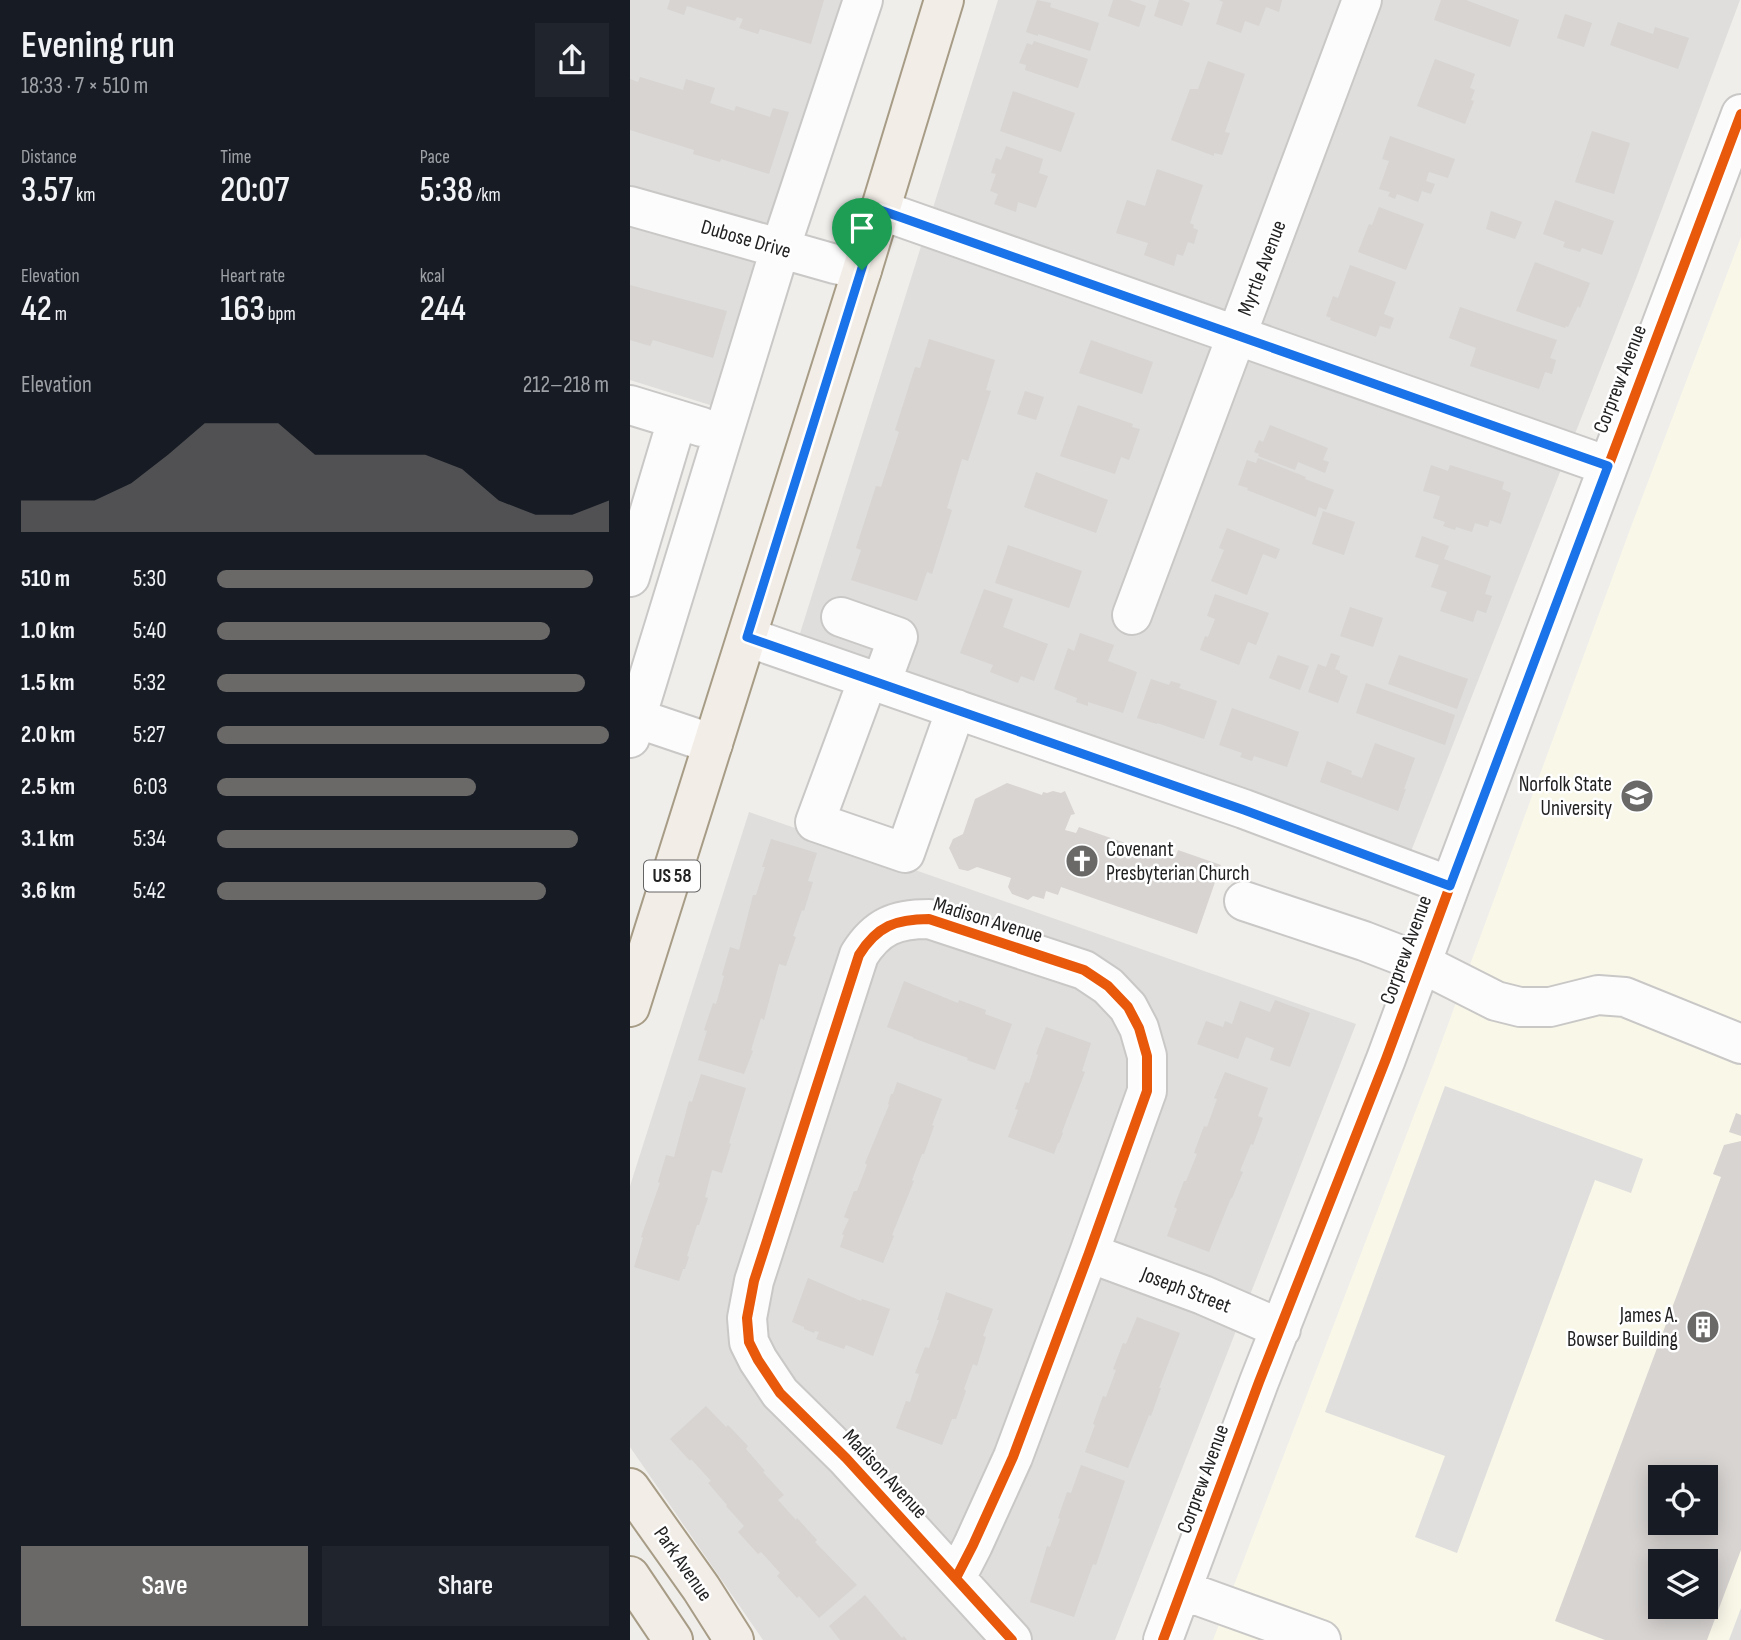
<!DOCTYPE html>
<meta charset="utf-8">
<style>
:root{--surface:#171b24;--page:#20242c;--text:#f1f3f6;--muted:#9ea1a6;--accent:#6a6968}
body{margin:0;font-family:"Sofia Sans Condensed",sans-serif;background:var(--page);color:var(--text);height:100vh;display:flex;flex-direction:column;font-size:26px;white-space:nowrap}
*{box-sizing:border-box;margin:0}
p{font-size:23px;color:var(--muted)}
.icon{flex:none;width:38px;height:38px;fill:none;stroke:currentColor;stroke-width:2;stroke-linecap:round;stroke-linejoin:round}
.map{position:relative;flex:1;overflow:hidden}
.details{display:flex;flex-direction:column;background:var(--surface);width:630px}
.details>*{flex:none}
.tools{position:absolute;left:1018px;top:1465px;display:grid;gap:14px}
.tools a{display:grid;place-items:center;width:70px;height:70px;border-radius:0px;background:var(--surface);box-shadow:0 4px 18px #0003;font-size:35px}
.pin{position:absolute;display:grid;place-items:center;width:60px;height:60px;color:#fff;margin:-72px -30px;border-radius:50% 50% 50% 0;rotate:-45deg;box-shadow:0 0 7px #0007}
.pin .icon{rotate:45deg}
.round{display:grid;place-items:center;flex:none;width:74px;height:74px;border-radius:0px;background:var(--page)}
.headline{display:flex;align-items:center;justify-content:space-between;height:119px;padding:0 21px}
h1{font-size:38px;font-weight:600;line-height:52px}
.figures{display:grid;grid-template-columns:repeat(3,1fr);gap:10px;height:119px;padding:7px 21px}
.figures div{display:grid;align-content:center}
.figures b{font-size:35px;font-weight:600}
.figures small{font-size:19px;font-weight:400}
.figures p{font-size:19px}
.chart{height:196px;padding:14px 21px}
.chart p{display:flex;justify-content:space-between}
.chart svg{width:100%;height:126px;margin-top:7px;fill:var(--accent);opacity:.7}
.button{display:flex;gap:14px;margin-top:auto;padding:14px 21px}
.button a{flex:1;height:80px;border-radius:0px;background:var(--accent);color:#fff;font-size:28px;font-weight:600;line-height:80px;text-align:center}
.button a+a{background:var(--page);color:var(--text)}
ul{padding:0 21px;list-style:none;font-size:23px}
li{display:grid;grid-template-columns:112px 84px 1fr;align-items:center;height:52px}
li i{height:18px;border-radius:9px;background:var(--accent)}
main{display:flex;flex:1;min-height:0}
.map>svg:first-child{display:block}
.residential{fill:#dfdedc}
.education{fill:#f8f7e8;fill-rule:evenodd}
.parking{fill:#e0dfde}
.building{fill:#d7d4d2;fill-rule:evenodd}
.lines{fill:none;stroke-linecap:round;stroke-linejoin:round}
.minor-casing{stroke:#c9c8c7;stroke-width:42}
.major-casing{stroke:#a79c86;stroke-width:42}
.minor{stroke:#fdfcfc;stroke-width:38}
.major{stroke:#f3ede7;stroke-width:38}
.cycleway-casing{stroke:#fff;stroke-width:15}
.cycleway{stroke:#e8590c;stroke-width:10}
.route-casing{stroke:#fff;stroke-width:14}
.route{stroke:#1a73e8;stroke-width:9}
.labels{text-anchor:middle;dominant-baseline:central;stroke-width:5;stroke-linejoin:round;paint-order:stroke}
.shield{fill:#fff;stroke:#646464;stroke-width:2}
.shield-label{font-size:19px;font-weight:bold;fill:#222}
.street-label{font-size:21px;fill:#222;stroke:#fff}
.poi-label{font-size:21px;fill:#222;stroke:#fff;text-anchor:end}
</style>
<main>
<section class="details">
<div class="headline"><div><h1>Evening run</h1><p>18:33 · 7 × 510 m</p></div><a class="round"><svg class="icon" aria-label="share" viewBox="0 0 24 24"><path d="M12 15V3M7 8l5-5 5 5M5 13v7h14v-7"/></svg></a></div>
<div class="figures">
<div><p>Distance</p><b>3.57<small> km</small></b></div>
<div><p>Time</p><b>20:07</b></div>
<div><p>Pace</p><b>5:38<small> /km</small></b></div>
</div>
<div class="figures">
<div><p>Elevation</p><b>42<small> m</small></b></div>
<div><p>Heart rate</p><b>163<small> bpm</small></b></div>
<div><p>kcal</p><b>244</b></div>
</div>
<div class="chart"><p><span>Elevation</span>212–218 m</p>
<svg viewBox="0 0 160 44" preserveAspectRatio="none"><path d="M0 44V33L10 33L20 33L30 27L40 17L50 6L60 6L70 6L80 17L90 17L100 17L110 17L120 22L130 33L140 38L150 38L160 33V44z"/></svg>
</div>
<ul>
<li><b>510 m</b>5:30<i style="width:96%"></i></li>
<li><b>1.0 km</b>5:40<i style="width:85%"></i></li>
<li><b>1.5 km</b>5:32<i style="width:94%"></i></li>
<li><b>2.0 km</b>5:27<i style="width:100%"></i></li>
<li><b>2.5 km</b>6:03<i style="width:66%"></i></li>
<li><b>3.1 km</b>5:34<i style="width:92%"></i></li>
<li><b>3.6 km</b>5:42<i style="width:84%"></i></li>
</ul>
<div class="button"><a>Save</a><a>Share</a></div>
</section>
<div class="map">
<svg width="1111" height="1640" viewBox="0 0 1111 1640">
<rect width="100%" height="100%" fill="#f0eeeb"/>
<path class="residential" d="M0,0H235L96,410L0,380Z
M368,0H1110L1007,276L778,859L167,643Z
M119,812L726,1024L485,1640H133L0,1447V1186Z"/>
<path class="education" d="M1111,237V1640H583L802,1068L1002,524ZM1031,1477H1076V1522H1031ZM1031,1561H1076V1606H1031Z"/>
<path class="parking" d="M815,1086L1013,1159L1001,1193L965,1180L827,1553L785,1537L815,1456L695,1412Z
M1111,1608V1640H1099Z"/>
<path class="building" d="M40,0H194L181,44L130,29L128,34L109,28L113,19L107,17L105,21L57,6L54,15L37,9Z
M407,0L421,3L420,7L469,23L460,51L408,34V36L396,32Z
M483,0H499L516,6L509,27L478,16Z
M529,0H552L560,3L552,26L524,16Z
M589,0H652L649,12L636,7L629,26L615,21L611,33L586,24L593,2Z
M811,0H836L889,20L880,47L804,20Z
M935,14L962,23L954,47L927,38Z
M988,22L1023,34L1025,27L1059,38L1048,69L980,45Z
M404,41L458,59L448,88L395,70L396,65L389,63L397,43L402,45Z
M805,59L845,74L840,88L845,90L841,100L844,101L835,124L787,106Z
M578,61L615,74L595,132L600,133L592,155L584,153V156L541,140L560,89H568Z
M10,77L53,90L56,79L85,88L80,103L104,111L106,106L140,117L143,108L159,112L139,174L91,159L90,162L63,154L64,150L0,130V79L8,82Z
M383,91L445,113L431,152L370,131Z
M962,131L1000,143L984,194L945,182Z
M760,136L825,159L818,178L799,172L796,181L805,184L801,194L792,191L788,202L767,194L765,199L758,196L760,192L749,189L759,161L752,159Z
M376,146L413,159L409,173L418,176L406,208L388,202L386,212L364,204L368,194L360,191L366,174L361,173L366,158L371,160Z
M527,169L573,185L560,223L564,225L563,228L568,230L564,244L558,242L553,256L547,254L544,266L514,255L518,243L486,233L497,200L515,206Z
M925,200L984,221L972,255L952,248L950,252L933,247L935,242L913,234Z
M749,207L794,224L776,270L728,252L739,224L742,225Z
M861,211L892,222L885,239L856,229Z
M905,262L960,283L950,308L948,306L938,327L936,326L935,328L886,311Z
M720,265L766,282L754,314L764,318L760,329L750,326L746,337L700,320L701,318L696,316L703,296L708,298Z
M0,285L97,311L83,358L23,340L20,346L0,340Z
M830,307L927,340L920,358L926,360L922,374L915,372L909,389L840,366L846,348L819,338Z
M299,339L365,360L356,390L361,391L338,461L332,459L317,508L322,510L302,574L297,572L287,601L221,580L231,550L226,548L246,486L251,487L269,432L265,430L285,367L290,368Z
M461,340L523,362L512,394L449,373Z
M395,391L414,397L406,420L387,414Z
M448,405L503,424L502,427L510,429L499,460L491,457L485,474L430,456Z
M640,425L698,448L693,460L699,462L695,473L668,462L665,470L628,456L629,454L624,452L629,440L633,442Z
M628,458L676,477L675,479L704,490L696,510L689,507L686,517L617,490L618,488L608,485L617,460L626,463Z
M801,465L818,471L820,465L874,482L872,489L881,493L871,524L860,520L858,527L845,523L842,532L826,527L825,530L813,526L815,522L803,518L810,496L793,491Z
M406,472L478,500L466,533L394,507Z
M693,511L725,522L714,555L682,544Z
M597,528L650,549L646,559L633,554L617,595L581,581L594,550L589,548Z
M792,536L819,546L814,559L861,576L855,594L862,596L856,613L847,610L843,622L810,611L817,592L801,587L809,565L785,557Z
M378,545L452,571L439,608L365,583Z
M354,589L383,599L373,627L418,644L404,681L391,676L388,683L360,672L363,665L330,653Z
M585,594L639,613L626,645L618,642L609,665L570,650L575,636L578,637L585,619L577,616Z
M720,607L753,618L743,647L710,636Z
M450,633L484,645L478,661L507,672L493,713L458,702V706L446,702L447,698L424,689L438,648L444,651Z
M701,653L710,656L705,669L710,671V673L718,676L708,703L678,692L688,664L696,667Z
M648,655L679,666L670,690L639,678Z
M769,655L838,679L827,709L758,684Z
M521,679L539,685L541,681L551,684L549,688L587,701L574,739L527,723V724L507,718Z
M736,683L825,715L815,745L726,713Z
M602,708L669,732L657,767L624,756L622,761L610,757L612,753L589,745Z
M745,743L785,758L774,789H776L768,811L690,782L697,761L722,771L721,774L732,778Z
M377,783L412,795L413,792L417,793L423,791L431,793L435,791L445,814L441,815L435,830L446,833L449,827L533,856L535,853L546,856L548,850L591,865L567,934L431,887L428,895L416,891L414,899L403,896L398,900L382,894L378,887L381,878L347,867L338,871L329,869L319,848L323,839L333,834L345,799Z
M141,839L187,853L178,881L183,882L174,911L172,910L163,936L166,937L156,966L149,964L134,1020L131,1018L121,1050L123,1051L114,1074L68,1060L77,1031L74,1030L83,1003L86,1004L94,976L92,975L100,947L109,950L123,895H126L135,867H132Z
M274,981L328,1003L329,1000L356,1010L355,1014L382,1024L365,1070L337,1060L338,1058L283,1038V1037L257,1027Z
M645,1000L680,1013L660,1067L640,1060L644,1048L616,1037L608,1059L567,1044L576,1021L593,1027L595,1021L602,1024L610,1001L640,1012Z
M416,1027L461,1043L452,1071L455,1072L432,1132L433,1133L429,1143H428L424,1154L378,1137L388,1110L385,1109L395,1082L399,1083L408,1055L406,1054Z
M595,1072L638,1088L628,1116L633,1118L623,1145L621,1144L610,1171L613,1172L602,1198H601L579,1252L537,1236L547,1209L544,1207L554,1181H556L567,1154L564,1153L574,1126L577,1127L587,1099L584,1098Z
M71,1074L116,1088L99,1143L101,1144L92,1173L82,1170L75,1197L78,1198L69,1225H67L57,1256L59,1257L55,1269H53L49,1281L4,1267L13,1238L11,1237L30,1183L28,1182L36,1155L44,1157L59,1101L62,1102Z
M267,1082L312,1099L302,1125L304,1126L294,1154H292L282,1180L284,1181L262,1235L264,1236L253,1263L210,1247L214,1235L212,1234L219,1219L214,1217L224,1191H227L237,1165L235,1163L259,1105L258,1104L261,1094H263Z
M1106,1113L1111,1115V1136L1099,1132Z
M1111,1141V1550L1077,1640H975L925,1621L1091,1177L1083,1174L1094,1145ZM1031,1477H1076V1522H1031ZM1031,1561H1076V1606H1031Z
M178,1278L231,1301L232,1299L260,1309L243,1356L216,1345L214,1349L186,1339L189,1332L185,1331L184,1333L174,1329V1327L162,1322Z
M316,1292L363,1309L353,1336L356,1337L347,1366L343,1364L334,1389L336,1391L326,1419H322L312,1445L266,1428L276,1401L280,1402L289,1374L285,1373L295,1347L299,1348L309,1320H307Z
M507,1317L550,1333L529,1388H531L521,1416L519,1415L498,1468L455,1452L465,1425L463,1424L473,1396L476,1397L486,1370L483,1369L493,1343L496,1344Z
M76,1406L96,1427L98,1425L118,1446L116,1449L135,1471L133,1472L154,1495L148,1500L166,1520L167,1518L187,1540L185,1542L227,1585L189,1618L169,1596L167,1598L147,1576L150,1573L131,1552L128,1554L108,1532L114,1526L96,1506L97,1505L78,1483L81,1481L61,1459L60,1461L40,1439Z
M451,1465L495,1481L466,1565L463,1564L444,1617L400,1602L417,1546L420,1547L430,1519L428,1518L437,1492L441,1493Z
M235,1595L272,1638L274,1636L277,1640H210L199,1626Z"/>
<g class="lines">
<defs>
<path id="minor" d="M0,206L205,264L232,270
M250,210L978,466
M0,405L72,427
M0,577L47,420
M502,615L732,0
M211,617L268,637L251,683
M117,637L614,809L820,886
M238,679L185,822L275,853L326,709
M0,716L83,744
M0,738L150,249L233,0
M614,901L734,941L791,963L866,1001L890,1007H920L968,995L995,997L1111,1044
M459,1253L573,1295L651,1329
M326,1578L343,1545L383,1457L459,1253L517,1091V1056L509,1028L498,1007L478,986L454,970L299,919C266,919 247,926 229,955L124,1281L117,1318L119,1342L128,1360L150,1393L216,1458L382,1640
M552,1590L691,1640
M533,1640L629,1382L756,1059L820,886L1111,114"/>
<path id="major" d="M0,1007L232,270L314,0
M0,1488L71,1588L104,1640
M0,1576L43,1640"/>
</defs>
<use href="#minor" class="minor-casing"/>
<use href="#major" class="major-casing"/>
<use href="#minor" class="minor"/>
<use href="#major" class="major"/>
<defs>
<path id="cycleway" d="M326,1578L343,1545L383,1457L459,1253L517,1091V1056L509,1028L498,1007L478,986L454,970L299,919C266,919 247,926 229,955L124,1281L117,1318L119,1342L128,1360L150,1393L216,1458L382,1640
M533,1640L629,1382L756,1059L820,886L1111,114"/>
</defs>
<use href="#cycleway" class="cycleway-casing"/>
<use href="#cycleway" class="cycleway"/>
</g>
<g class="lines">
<defs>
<path id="route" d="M250,210L978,466L820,886L614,810L117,637Z"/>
</defs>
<use href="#route" class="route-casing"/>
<use href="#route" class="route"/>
</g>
<defs>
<symbol id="university-disc" viewBox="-11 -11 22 22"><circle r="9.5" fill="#6a6968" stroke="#fff"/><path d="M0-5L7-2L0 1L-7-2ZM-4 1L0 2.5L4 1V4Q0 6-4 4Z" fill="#fff"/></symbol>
<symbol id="church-disc" viewBox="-11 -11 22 22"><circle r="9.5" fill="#6a6968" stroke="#fff"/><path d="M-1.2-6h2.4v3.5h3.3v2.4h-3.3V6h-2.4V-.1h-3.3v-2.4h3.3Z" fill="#fff"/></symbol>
<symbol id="building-disc" viewBox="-11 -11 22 22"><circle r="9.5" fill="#6a6968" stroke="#fff"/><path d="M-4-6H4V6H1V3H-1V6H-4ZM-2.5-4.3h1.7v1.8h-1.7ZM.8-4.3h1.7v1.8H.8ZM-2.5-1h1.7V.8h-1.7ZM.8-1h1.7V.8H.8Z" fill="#fff"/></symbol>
</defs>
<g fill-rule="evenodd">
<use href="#university-disc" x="988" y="777" width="38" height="38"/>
<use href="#church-disc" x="433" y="842" width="38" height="38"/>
<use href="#building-disc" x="1054" y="1308" width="38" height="38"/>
</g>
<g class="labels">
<rect class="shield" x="14" y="860.5" width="56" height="31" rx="5"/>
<g class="shield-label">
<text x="42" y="876">US 58</text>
</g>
<g class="street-label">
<text transform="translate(116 239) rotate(16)">Dubose Drive</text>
<text transform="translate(632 268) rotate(-69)">Myrtle Avenue</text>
<text transform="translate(990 379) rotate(-69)">Corprew Avenue</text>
<text transform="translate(358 920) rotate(17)">Madison Avenue</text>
<text transform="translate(776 950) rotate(-70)">Corprew Avenue</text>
<text transform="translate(556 1290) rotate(21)">Joseph Street</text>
<text transform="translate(255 1474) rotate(47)">Madison Avenue</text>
<text transform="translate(573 1479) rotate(-70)">Corprew Avenue</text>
<text transform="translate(53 1564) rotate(55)">Park Avenue</text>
</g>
<g class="poi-label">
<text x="982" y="784">Norfolk State<tspan x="982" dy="24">University</tspan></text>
<text x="476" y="849" text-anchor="start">Covenant<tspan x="476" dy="24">Presbyterian Church</tspan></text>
<text x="1048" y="1315">James A.<tspan x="1048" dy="24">Bowser Building</tspan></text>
</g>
</g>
</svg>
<div class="tools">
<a><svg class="icon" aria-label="locate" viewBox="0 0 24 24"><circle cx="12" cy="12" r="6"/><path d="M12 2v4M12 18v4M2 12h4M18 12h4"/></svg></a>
<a><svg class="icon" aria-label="layers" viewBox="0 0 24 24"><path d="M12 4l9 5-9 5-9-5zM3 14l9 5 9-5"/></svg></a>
</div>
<div class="pin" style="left:232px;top:270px;background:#1e9e55"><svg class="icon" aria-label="arrive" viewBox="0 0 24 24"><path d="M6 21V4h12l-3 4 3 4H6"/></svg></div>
</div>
</main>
